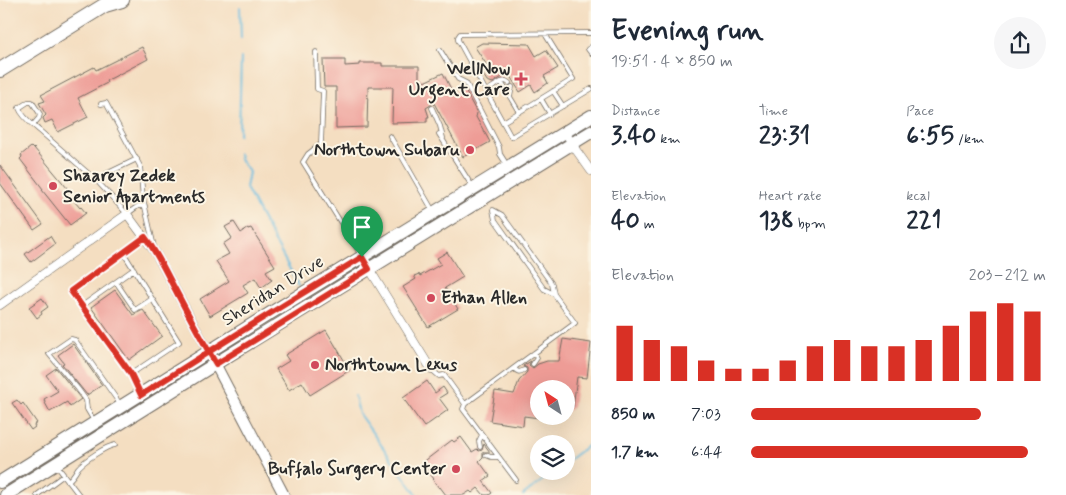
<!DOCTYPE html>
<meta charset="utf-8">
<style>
:root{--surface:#fff;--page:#f6f6f7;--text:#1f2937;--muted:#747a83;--accent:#d93025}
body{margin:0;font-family:Mynerve,sans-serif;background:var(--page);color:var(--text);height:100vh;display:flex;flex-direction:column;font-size:19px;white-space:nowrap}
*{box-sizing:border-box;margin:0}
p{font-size:16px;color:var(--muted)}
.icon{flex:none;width:28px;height:28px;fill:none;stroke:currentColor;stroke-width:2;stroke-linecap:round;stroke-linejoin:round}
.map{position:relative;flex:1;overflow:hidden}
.panel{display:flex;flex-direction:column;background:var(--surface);width:475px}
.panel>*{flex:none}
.needle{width:32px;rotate:324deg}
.fabs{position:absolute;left:530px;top:380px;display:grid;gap:10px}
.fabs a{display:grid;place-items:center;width:45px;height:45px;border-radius:50%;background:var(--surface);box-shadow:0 5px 20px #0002;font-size:25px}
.pin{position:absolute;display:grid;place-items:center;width:42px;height:42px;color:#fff;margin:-51px -21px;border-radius:50% 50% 50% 0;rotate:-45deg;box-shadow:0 0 5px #0007}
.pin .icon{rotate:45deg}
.round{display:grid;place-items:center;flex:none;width:52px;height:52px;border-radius:26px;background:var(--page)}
.head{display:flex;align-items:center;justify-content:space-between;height:85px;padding:0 20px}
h1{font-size:28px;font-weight:700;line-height:38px}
.stats{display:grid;grid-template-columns:repeat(3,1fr);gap:8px;height:85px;padding:5px 20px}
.stats div{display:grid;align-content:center}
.stats b{font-size:25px;font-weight:700}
.stats small{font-size:14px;font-weight:400}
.stats p{font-size:14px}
.chart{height:140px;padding:10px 20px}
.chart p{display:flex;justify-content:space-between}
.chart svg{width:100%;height:90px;margin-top:5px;stroke:var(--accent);stroke-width:6}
ul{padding:0 20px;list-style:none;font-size:16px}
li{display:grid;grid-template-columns:80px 60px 1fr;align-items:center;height:38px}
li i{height:12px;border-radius:6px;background:var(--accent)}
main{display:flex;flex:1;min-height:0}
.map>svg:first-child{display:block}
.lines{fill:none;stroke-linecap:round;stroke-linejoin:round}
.stream{stroke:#63bbe0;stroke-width:2}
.building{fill:#ee9c96}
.service-casing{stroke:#716a60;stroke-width:5.5}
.minor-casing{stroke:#716a60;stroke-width:9}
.tertiary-casing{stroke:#716a60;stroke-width:12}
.primary-casing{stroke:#716a60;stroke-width:14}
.motorway-casing{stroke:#716a60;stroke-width:16}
.service{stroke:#fff;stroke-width:4}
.minor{stroke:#fff;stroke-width:8}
.tertiary{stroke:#fff;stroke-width:10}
.primary{stroke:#fff;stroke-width:12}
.motorway{stroke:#fff;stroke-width:14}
.route-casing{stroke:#fff;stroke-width:10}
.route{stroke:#d93025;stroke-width:6}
.poi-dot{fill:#d1495b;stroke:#fcf5e5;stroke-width:2}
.labels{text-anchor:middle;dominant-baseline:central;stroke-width:4;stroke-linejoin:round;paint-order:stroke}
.poi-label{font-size:18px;font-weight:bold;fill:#2b2b2b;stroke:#fcf5e5;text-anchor:end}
.street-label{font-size:18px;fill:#2b2b2b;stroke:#fcf5e5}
</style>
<main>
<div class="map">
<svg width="591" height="495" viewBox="0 0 591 495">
<rect width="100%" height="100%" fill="#fcf5e5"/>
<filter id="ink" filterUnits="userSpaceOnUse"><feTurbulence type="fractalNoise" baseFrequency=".02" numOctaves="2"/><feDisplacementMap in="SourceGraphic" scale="10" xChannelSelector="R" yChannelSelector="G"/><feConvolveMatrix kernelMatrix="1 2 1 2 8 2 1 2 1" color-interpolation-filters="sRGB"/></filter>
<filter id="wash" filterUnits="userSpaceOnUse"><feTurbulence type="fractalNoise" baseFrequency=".0096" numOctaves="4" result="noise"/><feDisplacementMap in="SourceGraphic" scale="20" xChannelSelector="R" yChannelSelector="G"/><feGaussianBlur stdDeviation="1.12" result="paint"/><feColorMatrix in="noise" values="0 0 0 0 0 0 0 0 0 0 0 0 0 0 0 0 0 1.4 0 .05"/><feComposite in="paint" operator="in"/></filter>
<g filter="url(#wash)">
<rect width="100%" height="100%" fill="#f4dec1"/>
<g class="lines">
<path class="stream" d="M240,7L241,39
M239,135L241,58
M239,154L240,159L249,172L246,188L299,286
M355,396L359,414L417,495
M566,462L591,443
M523,495L555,471"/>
</g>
<g id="blocks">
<path class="building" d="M482,43L529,44L536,56L546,50L558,68L544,76L548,83L535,92L531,85L520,92L508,73L493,83L487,81L481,71L488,67L475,47Z
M142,47L148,59L106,81L107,83L78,98L88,117L58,132L52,120L45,123L43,118L46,115L39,103L45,101L41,95L94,67L96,70Z
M323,60H345V66L360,65V63H382V66H419V79H422L424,82L443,73L453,93L463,87L477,113L476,117L490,142L463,157L434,103L426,108L429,117H427V122L392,123L393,87H368L367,127L336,128V87H324Z
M31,147L33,149L34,148L58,177L63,183L67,188L65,190L80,208L81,207L86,213L70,225L42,190L43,189L20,159L22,157L21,155Z
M0,165L43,224L34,230L0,183Z
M234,222L241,233L248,228V229L251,228L275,266L266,271L272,280L261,288L255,278L243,285L248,293L210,316L200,299L229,281L216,261L229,254L223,244L232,238L225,227Z
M50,236L55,244L31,262L25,254Z
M447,252L463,277L445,288L458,309L428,327L403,287L416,279L414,276L419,274L420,276L441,264L437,258Z
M115,290L133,315L143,310L162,336L129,360L91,307Z
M42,298L48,307L41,312L42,314L37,318L29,307Z
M326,330L350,370L310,395L302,382L289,390L276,369L289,361L285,355Z
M563,339L591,343L587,378L577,377L573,407L566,412V389H539V418L524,416L523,426L490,421L495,391L514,394L519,381L527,372V368L523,366L531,361L529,365L533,368L538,364L547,361H559Z
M73,344L102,385L87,395L62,364L64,363L58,355Z
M56,368L81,399L70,407L67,402L50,412L44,401H45L44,399L58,391L46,375Z
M427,381L435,393L443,387L447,393L439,398L448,410L424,427L403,398Z
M17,400L21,405L23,403L37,423L34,425L35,427L31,430L12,403Z
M461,437L472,452L477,449L479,451L482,450L484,444L490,452H483V457L479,461L490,476L483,481L492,493L489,495H484L478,488L472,493L470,491L464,495H446L440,487L439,488L433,480L434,479L422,463L452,440L454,442Z"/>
</g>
</g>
<g filter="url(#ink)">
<use href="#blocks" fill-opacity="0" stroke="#716a60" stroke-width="1"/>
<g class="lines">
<defs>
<path id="service" d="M591,33L460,34L458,37V40L511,137L591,89
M591,47L588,49L591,53
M440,50L458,79L466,83L499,147L500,154L507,165
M316,52L317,89L323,91L321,144L308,154L303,162L361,255
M501,82L506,81L509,83
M486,91L501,82L519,112
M553,91L563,106
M510,97L512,87
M541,99L550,114
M101,104L106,103L140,166L143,198L154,247
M432,108L440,126L443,138
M503,122L573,79L545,34
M33,125L39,118L40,114L32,102H28L19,108C22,117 33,125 40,131L97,181L127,214L138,206H145
M439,134L472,186
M390,136L433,211
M97,181L106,174L137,159
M123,252L71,291L131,374
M116,282L135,310L152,299
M82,306L134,269
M533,364L537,358L534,353
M514,368C517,372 519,373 524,370
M431,369L439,376L444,375L465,404L463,409L516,480
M140,393L131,374L179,342L123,252L145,237
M465,404L575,323L554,294L544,289L495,220L493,210L502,215L552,284L554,294
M94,421L87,409L86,400L78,389L49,354L71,339L75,340L120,404
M480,447L479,441L482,435
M486,455L491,457H498
M57,466L79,495
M68,481C73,477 75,473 78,468C84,461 106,446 115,445
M37,495L64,475"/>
<path id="minor" d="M565,132L576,150L591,171
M362,257L431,369
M0,305L127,214L155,252L209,352"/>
<path id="tertiary" d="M209,352L284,495"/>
<path id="primary" d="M0,482L269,314L591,116
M6,495L215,364L591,132"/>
<path id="motorway" d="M0,70L105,5L122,0"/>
</defs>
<use href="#service" class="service-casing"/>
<use href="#minor" class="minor-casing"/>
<use href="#tertiary" class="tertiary-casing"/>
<use href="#primary" class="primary-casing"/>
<use href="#motorway" class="motorway-casing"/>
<use href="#service" class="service"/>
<use href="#minor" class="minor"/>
<use href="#tertiary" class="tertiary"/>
<use href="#primary" class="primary"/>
<use href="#motorway" class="motorway"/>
</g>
</g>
<g class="lines" filter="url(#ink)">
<defs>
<path id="route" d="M362,257C288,302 214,348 141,395L131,374L71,291L145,237C158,254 166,273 176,291C189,316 202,340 216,364L369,269L362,257"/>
</defs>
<use href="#route" class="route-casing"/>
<use href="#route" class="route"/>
</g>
<g class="poi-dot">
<path d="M518.5 71.5h5v5h5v5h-5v5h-5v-5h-5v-5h5z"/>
<circle cx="470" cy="150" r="5"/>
<circle cx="53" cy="186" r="5"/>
<circle cx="431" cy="298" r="5"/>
<circle cx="315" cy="365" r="5"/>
<circle cx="456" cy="469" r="5"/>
</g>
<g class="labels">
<g class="poi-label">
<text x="510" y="69">WellNow<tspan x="510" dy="21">Urgent Care</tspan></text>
<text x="460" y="150">Northtown Subaru</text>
<text x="63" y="176" text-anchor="start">Shaarey Zedek<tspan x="63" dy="21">Senior Apartments</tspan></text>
<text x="441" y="298" text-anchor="start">Ethan Allen</text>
<text x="325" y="365" text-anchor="start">Northtown Lexus</text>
<text x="446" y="469">Buffalo Surgery Center</text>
</g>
<g class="street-label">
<text transform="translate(273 291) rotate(-32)">Sheridan Drive</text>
</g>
</g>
</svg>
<div class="fabs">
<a><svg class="needle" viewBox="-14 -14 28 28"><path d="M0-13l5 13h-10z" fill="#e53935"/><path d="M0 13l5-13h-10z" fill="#747a83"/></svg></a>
<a><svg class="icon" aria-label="layers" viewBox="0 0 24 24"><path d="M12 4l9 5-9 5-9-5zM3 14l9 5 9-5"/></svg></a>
</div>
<div class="pin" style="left:362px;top:257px;background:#1e9e55"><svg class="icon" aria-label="arrive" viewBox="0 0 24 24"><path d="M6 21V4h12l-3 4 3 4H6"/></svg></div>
</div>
<section class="panel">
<div class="head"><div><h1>Evening run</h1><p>19:51 · 4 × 850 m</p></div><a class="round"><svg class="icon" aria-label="share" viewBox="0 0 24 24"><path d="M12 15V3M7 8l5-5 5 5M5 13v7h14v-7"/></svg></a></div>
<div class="stats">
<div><p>Distance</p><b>3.40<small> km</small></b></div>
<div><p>Time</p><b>23:31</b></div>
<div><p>Pace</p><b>6:55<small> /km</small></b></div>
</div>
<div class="stats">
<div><p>Elevation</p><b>40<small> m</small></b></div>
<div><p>Heart rate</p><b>138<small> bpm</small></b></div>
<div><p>kcal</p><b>221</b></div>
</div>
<div class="chart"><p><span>Elevation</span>203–212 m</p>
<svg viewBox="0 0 160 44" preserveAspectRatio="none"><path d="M5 44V17M15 44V24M25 44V27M35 44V34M45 44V38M55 44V38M65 44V34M75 44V27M85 44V24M95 44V27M105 44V27M115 44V24M125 44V17M135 44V10M145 44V6M155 44V10"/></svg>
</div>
<ul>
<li><b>850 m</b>7:03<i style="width:78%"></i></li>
<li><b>1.7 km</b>6:44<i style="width:94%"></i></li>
</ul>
</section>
</main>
